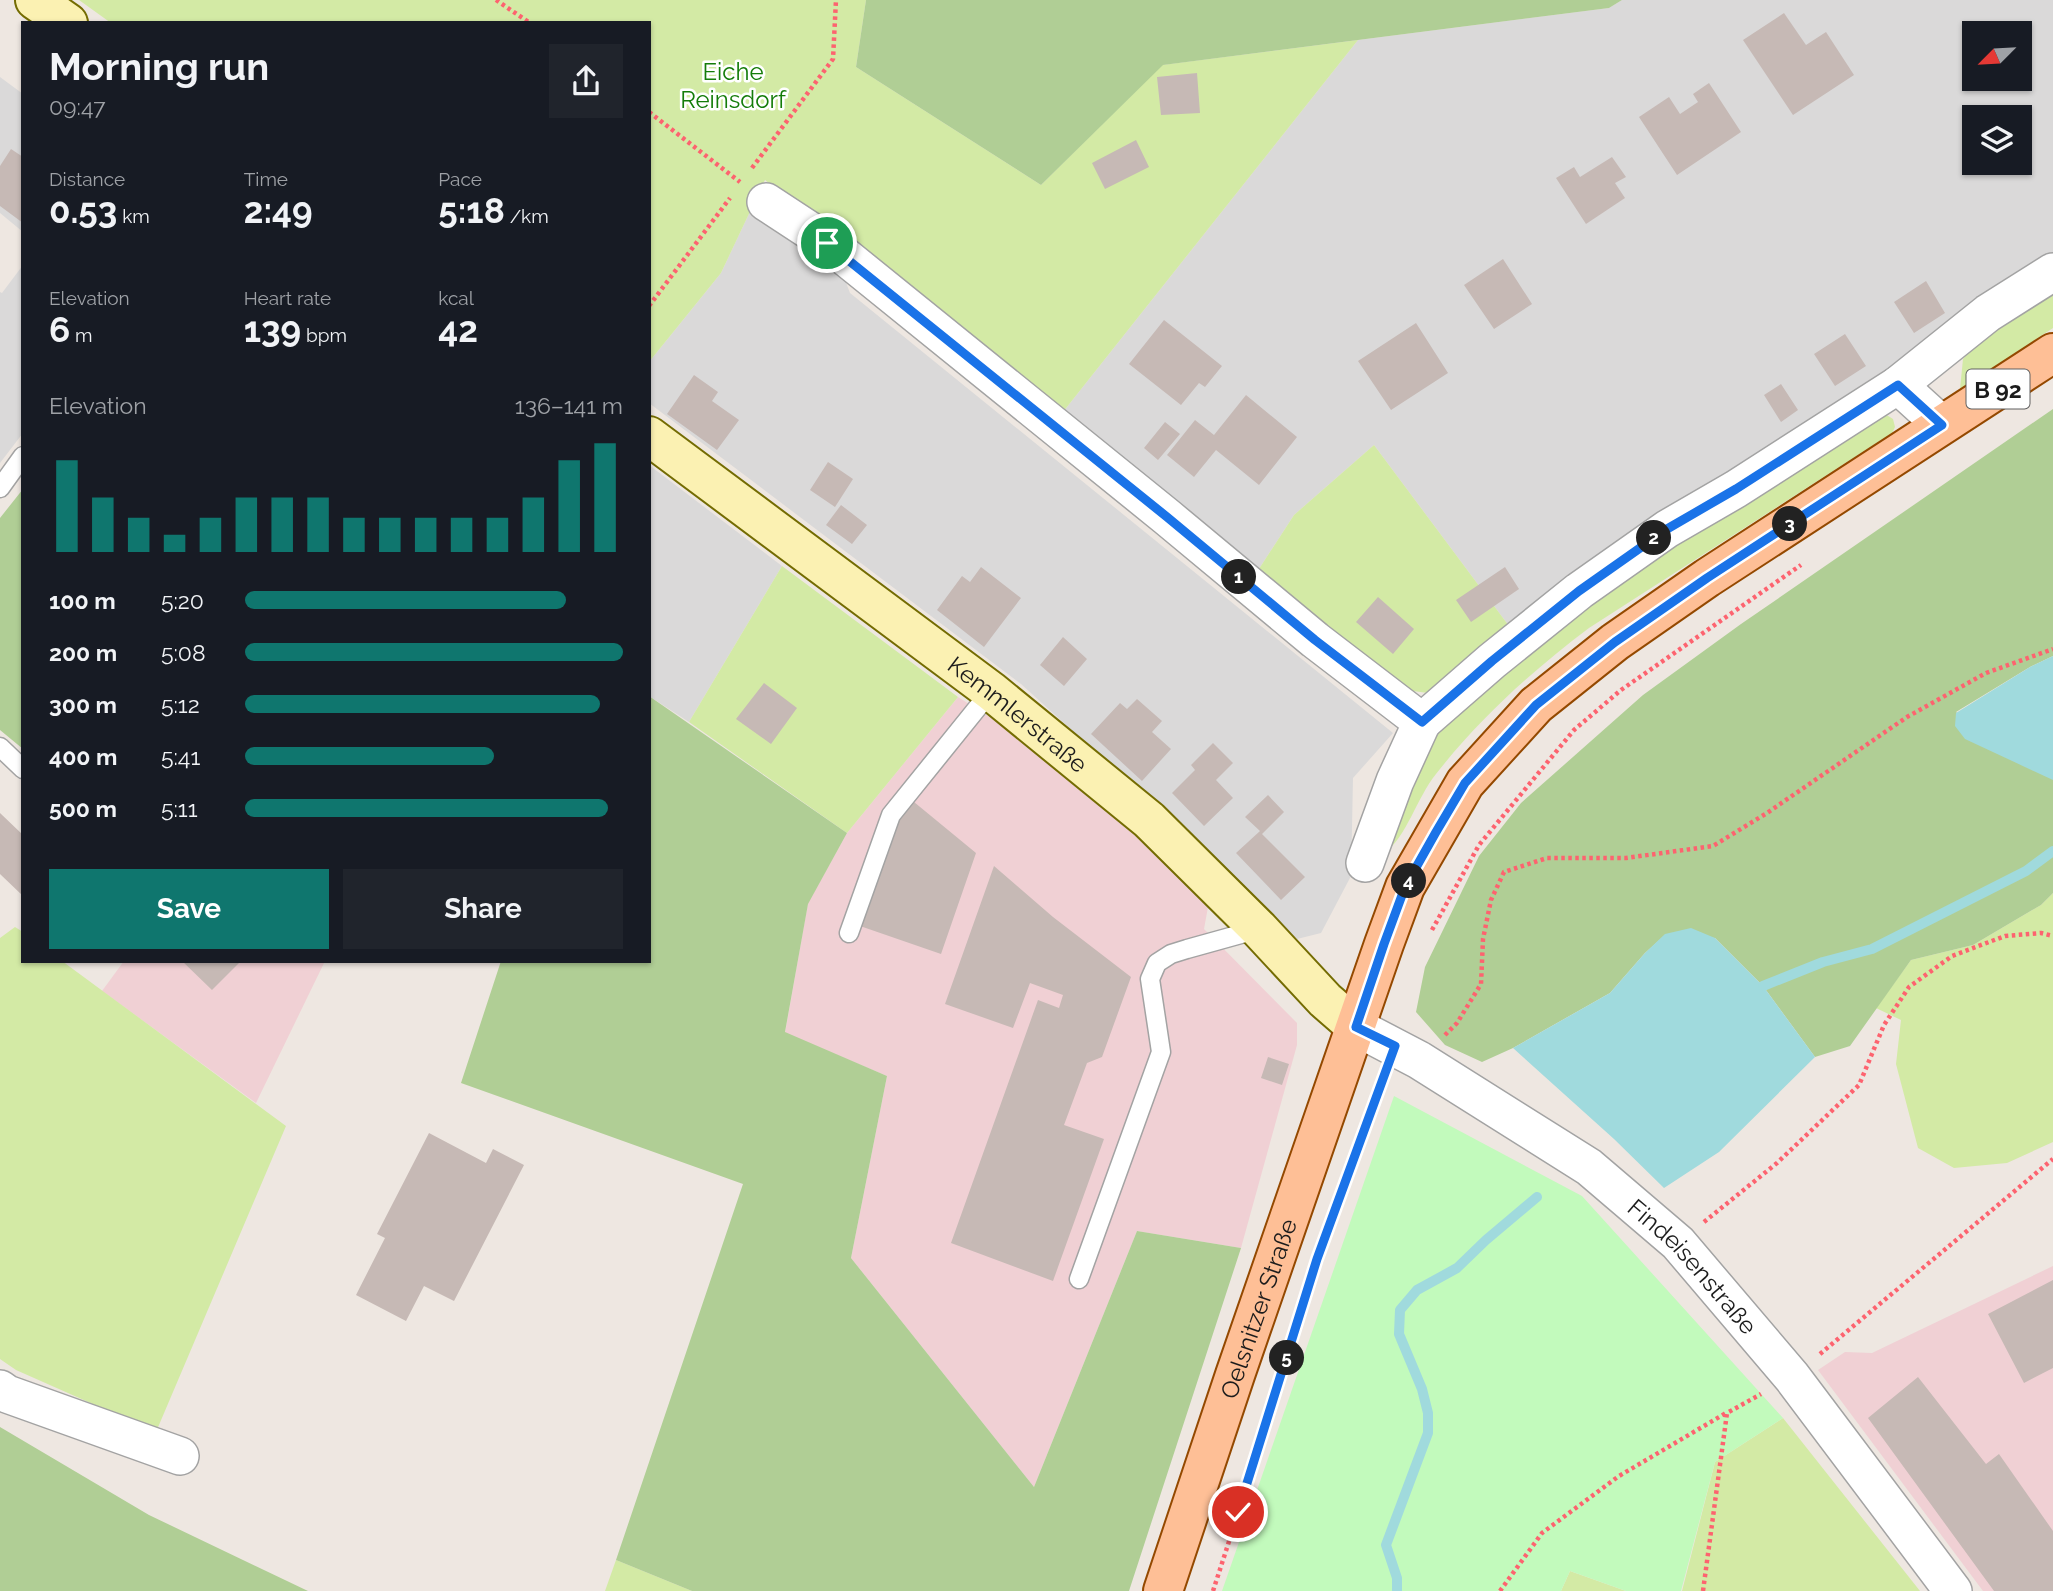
<!DOCTYPE html>
<meta charset="utf-8">
<style>
:root{--surface:#171b24;--page:#20242c;--text:#f1f3f6;--muted:#9ea1a6;--accent:#0f766e}
body{margin:0;font-family:Raleway,sans-serif;background:var(--page);color:var(--text);height:100vh;display:flex;flex-direction:column;font-size:26px;white-space:nowrap}
*{box-sizing:border-box;margin:0}
p{font-size:23px;color:var(--muted)}
.icon{flex:none;width:38px;height:38px;fill:none;stroke:currentColor;stroke-width:2;stroke-linecap:round;stroke-linejoin:round}
.map{position:relative;flex:1;overflow:hidden}
.drawer{position:absolute;left:21px;top:21px;width:630px;height:942px;display:flex;flex-direction:column;background:var(--surface);border-radius:0px;box-shadow:0 2px 5px #0004}
.drawer>*{flex:none}
.needle{width:46px;rotate:246deg}
.fabs{position:absolute;left:1962px;top:21px;display:grid;gap:14px}
.fabs a{display:grid;place-items:center;width:70px;height:70px;border-radius:0px;background:var(--surface);box-shadow:0 2px 5px #0004;font-size:35px}
.pin{position:absolute;display:grid;place-items:center;width:60px;height:60px;color:#fff;margin:-30px;border:4px solid #fff;border-radius:50%;box-shadow:0 2px 7px #0007}
.km{position:absolute;width:35px;height:35px;margin:-18px;border-radius:50%;background:#222;color:#fff;font-size:19px;line-height:35px;text-align:center}
.round{display:grid;place-items:center;flex:none;width:74px;height:74px;border-radius:0px;background:var(--page)}
.summary{display:flex;align-items:center;justify-content:space-between;height:119px;padding:0 28px}
h1{font-size:38px;font-weight:700;line-height:52px}
.stats{display:grid;grid-template-columns:repeat(3,1fr);gap:10px;height:119px;padding:7px 28px}
.stats div{display:grid;align-content:center}
.stats b{font-size:35px;font-weight:700}
.stats small{font-size:19px;font-weight:400}
.stats p{font-size:19px}
.chart{height:196px;padding:14px 28px}
.chart p{display:flex;justify-content:space-between}
.chart svg{width:100%;height:126px;margin-top:7px;stroke:var(--accent);stroke-width:6}
.action{display:flex;gap:14px;margin-top:auto;padding:14px 28px}
.action a{flex:1;height:80px;border-radius:0px;background:var(--accent);color:#fff;font-size:28px;font-weight:700;line-height:80px;text-align:center}
.action a+a{background:var(--page);color:var(--text)}
ul{padding:0 28px;list-style:none;font-size:23px}
li{display:grid;grid-template-columns:112px 84px 1fr;align-items:center;height:52px}
li i{height:18px;border-radius:9px;background:var(--accent)}
.map>svg:first-child{display:block}
.residential{fill:#dad9d9;fill-rule:evenodd}
.commercial{fill:#f0d0d4}
.grass{fill:#d3eaa5}
.forest{fill:#b0ce95}
.park{fill:#c2fabc}
.water{fill:#a0dadd}
.lines{fill:none;stroke-linecap:round;stroke-linejoin:round}
.stream{stroke:#a0dadd;stroke-width:10}
.building{fill:#c6b9b5}
.lane-casing{stroke:#a3a3a3;stroke-width:21}
.street-casing{stroke:#a3a3a3;stroke-width:40}
.secondary-casing{stroke:#746c02;stroke-width:42}
.primary-casing{stroke:#944900;stroke-width:42}
.path{stroke:#fd636f;stroke-width:4.5;stroke-dasharray:3.5 3.5;stroke-linecap:butt}
.lane{stroke:#fff;stroke-width:18}
.street{stroke:#fff;stroke-width:37}
.secondary{stroke:#fbf1b2;stroke-width:38}
.primary{stroke:#febf96;stroke-width:38}
.route-casing{stroke:#fff;stroke-width:14}
.route{stroke:#1a73e8;stroke-width:9}
.labels{text-anchor:middle;dominant-baseline:central;stroke-width:5;stroke-linejoin:round;paint-order:stroke}
.shield{fill:#fff;stroke:#606060;stroke-width:2}
.shield-label{font-size:23px;font-weight:bold;fill:#1c1c1c}
.park-label{font-size:24px;fill:#147c09;stroke:#fff}
.street-label{font-size:24px;fill:#1c1c1c;stroke:#fff}
</style>
<div class="map">
<svg width="2053" height="1591" viewBox="0 0 2053 1591">
<rect width="100%" height="100%" fill="#eee7e1"/>
<path class="residential" d="M1622,0H2053V261L1597,557L1509,626L1374,445L1294,515L1255,575L1059,417L1358,40L1609,8ZM1974,33H2020V79H1974ZM1974,117H2020V163H1974Z
M0,77L23,94V232L0,213Z
M755,201L839,264L850,293L1393,733L1353,778L1351,876L1321,933L1297,939L1239,882L1021,684L649,403V362L721,273Z
M23,265V433L0,463V292L2,293Z
M649,465L782,566L689,722L649,696Z"/>
<path class="commercial" d="M958,697L1034,745L1187,876L1208,907L1204,929L1297,1023V1045L1241,1248L1137,1231L1034,1487L851,1258L887,1076L785,1033L808,903L847,833Z
M124,961H325L256,1103L102,991Z
M2053,1266V1591H1983L1818,1370L1845,1352L1872,1353Z"/>
<path class="grass" d="M79,0H866L856,67L1041,185L1162,65L1358,40L1059,417L765,180L721,273L649,362V23H111Z
M2053,281V328L1960,389L1963,359L1992,324Z
M1885,414L1893,419L1895,427L1892,433L1589,628C1532,671 1480,718 1436,774C1416,799 1408,835 1383,855L1437,722L1563,610Z
M1374,445L1509,626L1428,693L1398,689L1255,575L1294,515Z
M782,566L958,697L847,833L689,722Z
M2053,893V1142L2007,1163L1954,1168L1918,1148L1896,1064L1901,1020L1876,1008L1911,960L1973,945L2041,905Z
M15,927L23,932V961H62L286,1126L156,1432L16,1370L0,1359V938Z
M1783,1418L1920,1591H1682L1715,1462Z
M616,1560L692,1591H605Z
M1570,1571L1626,1591H1561Z"/>
<path class="forest" d="M866,0H1622L1609,8L1163,65L1041,185L856,67Z
M2053,409V656L2030,667L1956,712L2053,779V893L2041,905L1973,945L1911,960L1850,1046L1815,1057L1763,986L1715,938L1665,935L1645,953L1610,993L1513,1048L1482,1062L1445,1045L1416,1012L1425,967L1479,856L1521,803L1643,695L1741,624Z
M23,489V749L0,730V518Z
M649,696L847,833L808,904L785,1032L887,1076L851,1258L1034,1487L1137,1231L1241,1248L1129,1591H692L616,1560L743,1184L461,1083L501,961H649Z
M0,1427L149,1515L308,1591H0Z"/>
<path class="park" d="M1394,1096L1582,1196L1783,1418L1715,1462L1681,1591H1626L1570,1571L1561,1591H1222Z"/>
<path class="water" d="M2053,656V780L1965,739L1955,726L1956,713L2030,667Z
M1691,928L1715,938L1763,986L1815,1057L1719,1152L1664,1188L1614,1139L1513,1048L1610,993L1645,953L1665,934Z"/>
<g class="lines">
<path class="stream" d="M1763,986L1823,962L1872,949L2026,871L2053,851
M1397,1591V1578L1386,1545L1428,1433V1413L1422,1389L1399,1334L1400,1310L1417,1290L1457,1268L1486,1240L1537,1197"/>
</g>
<path class="building" d="M1784,13L1806,45L1826,32L1854,75L1793,115L1743,40Z
M1197,73L1200,113L1161,115L1157,77Z
M1709,83L1741,132L1677,175L1639,117L1669,97L1680,114L1698,102L1693,94Z
M1136,140L1149,167L1105,189L1092,163Z
M11,149L23,157V223L0,206V166Z
M1612,157L1626,177L1615,183L1625,198L1586,224L1556,178L1574,167L1580,177Z
M1503,259L1532,304L1494,329L1464,285Z
M1926,281L1945,313L1914,333L1894,302Z
M1164,320L1222,366L1205,387L1199,383L1181,405L1129,364Z
M1416,323L1448,373L1391,410L1358,361Z
M1845,334L1866,366L1835,386L1814,354Z
M694,375L718,392L712,401L739,420L717,450L667,414Z
M1781,384L1798,410L1781,422L1764,395Z
M1246,395L1297,437L1259,485L1216,450L1194,477L1167,455L1195,420L1214,435Z
M1165,422L1180,434L1158,460L1144,448Z
M828,462L853,479L835,507L810,490Z
M841,505L867,525L852,544L826,525Z
M981,567L1021,598L984,647L937,610L962,576L970,582Z
M1505,567L1519,589L1471,622L1456,600Z
M1378,597L1414,629L1393,654L1356,622Z
M1063,637L1087,659L1064,686L1040,665Z
M764,683L797,708L771,744L736,719Z
M1137,699L1162,721L1152,732L1171,749L1142,781L1091,734L1120,703L1127,709Z
M1213,743L1233,763L1216,780L1233,798L1204,826L1172,793L1195,770L1191,765Z
M1268,795L1284,812L1262,834L1305,877L1281,900L1236,853L1260,831L1245,817Z
M914,802L976,853L941,954L860,926L897,819Z
M0,813L23,835V896L0,874Z
M994,866L1053,917L1131,977L1102,1057L1087,1063L1064,1125L1104,1139L1053,1281L951,1243L1038,1000L1059,1008L1063,995L1030,983L1013,1028L945,1004Z
M182,961H241L212,990Z
M1268,1057L1289,1064L1282,1085L1261,1078Z
M429,1133L486,1163L493,1149L524,1165L454,1301L424,1286L406,1321L356,1295L385,1238L377,1234Z
M2053,1280V1368L2024,1383L1988,1314Z
M1918,1377L1986,1464L1999,1454L2053,1531V1591H1994L1868,1418Z"/>
<g class="lines">
<defs>
<path id="lane" d="M0,488L23,456
M0,747L23,769
M849,933L891,815L991,691
M1079,1279L1161,1052L1150,979L1157,963L1171,954L1187,949L1259,929"/>
<g id="street">
<path d="M766,202L827,242L1167,517L1315,640L1422,722L1395,781L1365,863"/>
<path d="M1898,385L1942,425"/>
<path d="M1422,722L1492,661L1579,591L1667,529L1736,489L1898,385L1988,313L2053,272"/>
<path id="s1" d="M1356,1027L1419,1060L1589,1167L1678,1243L1792,1377L1953,1591"/>
<path d="M0,1389L7,1394L180,1456"/>
</g>
<g id="secondary">
<path d="M35,0L68,23"/>
<path id="s2" d="M649,436L991,691L1149,820L1259,929L1325,1000L1356,1027"/>
</g>
<g id="primary">
<path id="s3" d="M1163,1591L1235,1375L1384,944L1405,887L1465,783L1536,705L1615,642L1707,578L2053,353"/>
</g>
</defs>
<use href="#lane" class="lane-casing"/>
<use href="#street" class="street-casing"/>
<use href="#secondary" class="secondary-casing"/>
<use href="#primary" class="primary-casing"/>
<path class="path" d="M496,0L530,23
M649,112L740,182
M752,168L833,59L836,0
M649,306L730,198
M1432,930L1479,845L1574,730L1621,690L1801,565
M1445,1035L1457,1023L1481,984L1483,939L1491,900L1504,872L1547,858H1626L1713,846L1767,813L1907,717L1986,673L2053,649
M1704,1222L1777,1163L1859,1085L1884,1025L1909,987L1952,956L2005,936L2041,933L2053,936
M1327,1233L1383,1080
M1820,1354L2053,1159
M1213,1591L1264,1433L1314,1271
M1500,1591L1542,1533L1619,1476L1726,1413
M1703,1591L1727,1413L1761,1394"/>
<use href="#lane" class="lane"/>
<use href="#street" class="street"/>
<use href="#secondary" class="secondary"/>
<use href="#primary" class="primary"/>
</g>
<g class="lines">
<defs>
<path id="route" d="M827,243L1167,517L1315,640L1422,722L1492,661L1579,591L1667,529L1736,489L1898,385L1942,425L1707,578L1615,642L1536,705L1465,783L1436,832L1405,887L1384,944L1356,1027L1395,1046L1317,1259L1238,1512"/>
</defs>
<use href="#route" class="route-casing"/>
<use href="#route" class="route"/>
</g>
<g class="labels">
<rect class="shield" x="1966.5" y="369.5" width="63" height="39" rx="5"/>
<g class="shield-label">
<text x="1998" y="389">B 92</text>
</g>
<g class="park-label">
<text x="733" y="71">Eiche<tspan x="733" dy="28">Reinsdorf</tspan></text>
</g>
<g class="street-label">
<text stroke="none"><textPath href="#s2" startOffset="462">Kemmlerstraße</textPath></text>
<text stroke="none"><textPath href="#s1" startOffset="416">Findeisenstraße</textPath></text>
<text stroke="none"><textPath href="#s3" startOffset="298">Oelsnitzer Straße</textPath></text>
</g>
</g>
</svg>
<div class="fabs">
<a><svg class="needle" viewBox="-14 -14 28 28"><path d="M0-13l5 13h-10z" fill="#e53935"/><path d="M0 13l5-13h-10z" fill="#9ea1a6"/></svg></a>
<a><svg class="icon" aria-label="layers" viewBox="0 0 24 24"><path d="M12 4l9 5-9 5-9-5zM3 14l9 5 9-5"/></svg></a>
</div>
<div class="pin" style="left:827px;top:243px;background:#1e9e55"><svg class="icon" aria-label="arrive" viewBox="0 0 24 24"><path d="M6 21V4h12l-3 4 3 4H6"/></svg></div>
<div class="pin" style="left:1238px;top:1512px;background:#d93025"><svg class="icon" aria-label="check" viewBox="0 0 24 24"><path d="M5 12l5 5 9-10"/></svg></div>
<b class="km" style="left:1239px;top:577px">1</b>
<b class="km" style="left:1654px;top:538px">2</b>
<b class="km" style="left:1790px;top:524px">3</b>
<b class="km" style="left:1409px;top:881px">4</b>
<b class="km" style="left:1287px;top:1358px">5</b>
<section class="drawer">
<div class="summary"><div><h1>Morning run</h1><p>09:47</p></div><a class="round"><svg class="icon" aria-label="share" viewBox="0 0 24 24"><path d="M12 15V3M7 8l5-5 5 5M5 13v7h14v-7"/></svg></a></div>
<div class="stats">
<div><p>Distance</p><b>0.53<small> km</small></b></div>
<div><p>Time</p><b>2:49</b></div>
<div><p>Pace</p><b>5:18<small> /km</small></b></div>
</div>
<div class="stats">
<div><p>Elevation</p><b>6<small> m</small></b></div>
<div><p>Heart rate</p><b>139<small> bpm</small></b></div>
<div><p>kcal</p><b>42</b></div>
</div>
<div class="chart"><p><span>Elevation</span>136–141 m</p>
<svg viewBox="0 0 160 44" preserveAspectRatio="none"><path d="M5 44V12M15 44V25M25 44V32M35 44V38M45 44V32M55 44V25M65 44V25M75 44V25M85 44V32M95 44V32M105 44V32M115 44V32M125 44V32M135 44V25M145 44V12M155 44V6"/></svg>
</div>
<ul>
<li><b>100 m</b>5:20<i style="width:85%"></i></li>
<li><b>200 m</b>5:08<i style="width:100%"></i></li>
<li><b>300 m</b>5:12<i style="width:94%"></i></li>
<li><b>400 m</b>5:41<i style="width:66%"></i></li>
<li><b>500 m</b>5:11<i style="width:96%"></i></li>
</ul>
<div class="action"><a>Save</a><a>Share</a></div>
</section>
</div>
